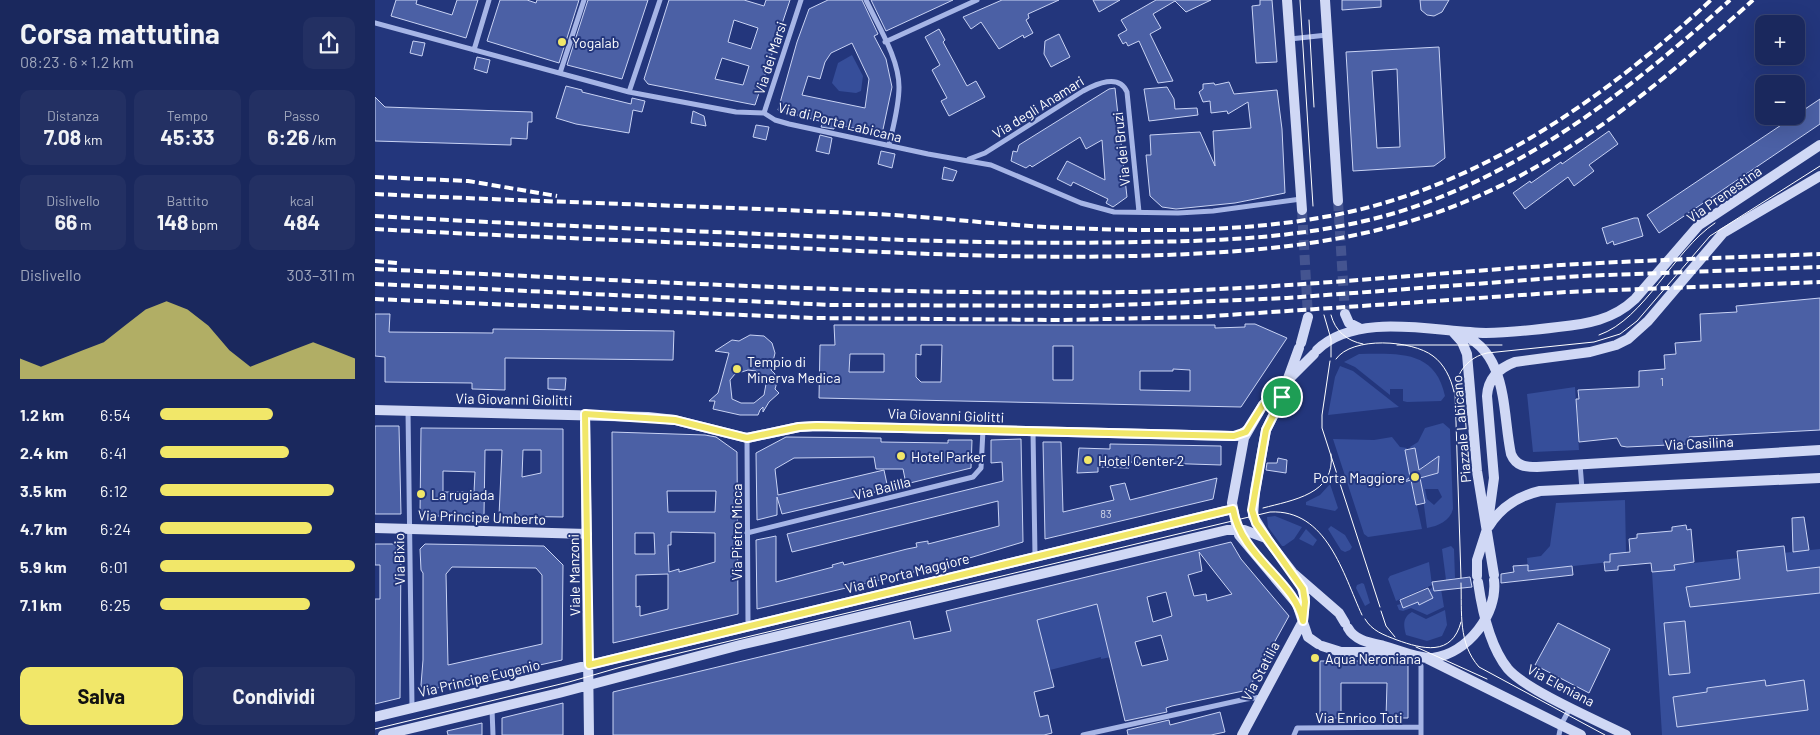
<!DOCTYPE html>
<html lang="it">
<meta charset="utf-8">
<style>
:root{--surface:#1a285d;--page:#233063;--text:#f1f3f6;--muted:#9fa6bc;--line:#384472;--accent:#f1e769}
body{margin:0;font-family:Barlow,sans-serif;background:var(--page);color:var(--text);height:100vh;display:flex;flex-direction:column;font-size:19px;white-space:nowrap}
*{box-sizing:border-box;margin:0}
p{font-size:16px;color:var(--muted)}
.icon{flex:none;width:28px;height:28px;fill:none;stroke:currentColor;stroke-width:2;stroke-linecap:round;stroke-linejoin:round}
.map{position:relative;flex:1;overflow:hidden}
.panel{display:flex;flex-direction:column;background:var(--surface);width:375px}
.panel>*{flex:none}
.tools{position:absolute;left:1380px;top:15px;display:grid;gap:10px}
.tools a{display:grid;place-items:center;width:50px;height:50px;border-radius:10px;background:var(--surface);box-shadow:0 5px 20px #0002,0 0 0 1px var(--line);font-size:25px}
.pin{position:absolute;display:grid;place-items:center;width:42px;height:42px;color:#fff;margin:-21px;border:2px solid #fff;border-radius:50%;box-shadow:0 1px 5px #0007}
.round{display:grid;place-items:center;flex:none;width:52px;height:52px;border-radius:10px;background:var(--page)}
.summary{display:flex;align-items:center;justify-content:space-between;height:85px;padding:0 20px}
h1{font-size:28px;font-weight:700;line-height:38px}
.metrics{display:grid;grid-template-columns:repeat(3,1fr);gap:8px;height:85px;padding:5px 20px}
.metrics div{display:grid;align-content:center;border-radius:10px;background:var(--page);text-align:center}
.metrics b{font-size:21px;font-weight:700}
.metrics small{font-size:14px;font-weight:400}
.metrics p{font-size:14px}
.chart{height:140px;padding:10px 20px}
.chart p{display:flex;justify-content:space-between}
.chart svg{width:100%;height:90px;margin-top:5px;fill:var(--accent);opacity:.7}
.primary-button{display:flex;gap:10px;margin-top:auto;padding:10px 20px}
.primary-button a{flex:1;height:58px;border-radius:10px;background:var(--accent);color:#111;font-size:20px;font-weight:700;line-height:58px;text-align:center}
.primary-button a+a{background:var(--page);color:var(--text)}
ul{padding:0 20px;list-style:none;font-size:16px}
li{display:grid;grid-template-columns:80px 60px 1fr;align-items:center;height:38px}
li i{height:12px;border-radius:6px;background:var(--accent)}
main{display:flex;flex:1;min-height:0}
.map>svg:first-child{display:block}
.green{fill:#364e9a;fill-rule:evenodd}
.building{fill:#4b60a5;stroke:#c9d3f4;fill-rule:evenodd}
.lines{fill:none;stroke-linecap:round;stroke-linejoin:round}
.secondary-tunnel{stroke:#445490;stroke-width:10;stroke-dasharray:10 5;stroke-linecap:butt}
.street{stroke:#a6b5e6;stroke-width:5}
.secondary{stroke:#d0d8f5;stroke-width:10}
.tram{stroke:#fff;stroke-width:1}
.rail{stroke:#fff;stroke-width:4;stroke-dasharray:9 4;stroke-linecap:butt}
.route-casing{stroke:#fff;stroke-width:10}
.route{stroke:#f1e769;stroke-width:6}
.poi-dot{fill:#f1e769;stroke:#23367c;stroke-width:2}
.labels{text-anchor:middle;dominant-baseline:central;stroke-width:4;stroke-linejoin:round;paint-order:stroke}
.number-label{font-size:11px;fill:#d2d7e8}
.poi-label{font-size:14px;fill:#fff;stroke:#23367c;text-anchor:start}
.street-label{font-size:14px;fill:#fff;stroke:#23367c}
</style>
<main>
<section class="panel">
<div class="summary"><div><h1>Corsa mattutina</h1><p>08:23 · 6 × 1.2 km</p></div><a class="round"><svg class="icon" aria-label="share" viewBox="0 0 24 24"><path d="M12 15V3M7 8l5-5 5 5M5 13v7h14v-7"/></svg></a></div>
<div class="metrics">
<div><p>Distanza</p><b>7.08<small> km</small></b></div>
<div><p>Tempo</p><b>45:33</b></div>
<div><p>Passo</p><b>6:26<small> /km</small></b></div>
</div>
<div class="metrics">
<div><p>Dislivello</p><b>66<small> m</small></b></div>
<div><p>Battito</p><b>148<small> bpm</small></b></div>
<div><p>kcal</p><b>484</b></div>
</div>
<div class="chart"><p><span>Dislivello</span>303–311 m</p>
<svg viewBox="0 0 160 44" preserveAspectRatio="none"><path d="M0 44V34L10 38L20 34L30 30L40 26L50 18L60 10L70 6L80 10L90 18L100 30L110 38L120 34L130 30L140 26L150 30L160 34V44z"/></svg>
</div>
<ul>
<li><b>1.2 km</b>6:54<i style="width:58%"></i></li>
<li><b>2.4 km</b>6:41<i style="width:66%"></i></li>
<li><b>3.5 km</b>6:12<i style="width:89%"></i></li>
<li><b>4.7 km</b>6:24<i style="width:78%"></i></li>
<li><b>5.9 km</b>6:01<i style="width:100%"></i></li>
<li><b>7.1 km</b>6:25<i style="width:77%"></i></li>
</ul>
<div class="primary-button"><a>Salva</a><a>Condividi</a></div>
</section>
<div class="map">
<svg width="1445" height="735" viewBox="0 0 1445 735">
<rect width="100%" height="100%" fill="#23367c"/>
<path class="green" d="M477,55L488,76L486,91L481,93L464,91L457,83L463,63Z
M984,354C1022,354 1060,349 1070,396L1066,401L1032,402L1028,401V389H1015V395L980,367L969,362Z
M965,366L978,371L1024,407L953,415L960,377Z
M1200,387L1204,450L1158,452L1152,394Z
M1068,423L1075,429L1078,509C1075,521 1063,526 1052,528L1044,468L1035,447L1043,442L1050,428ZM1063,457V473L1049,477L1047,467ZM1050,489H1063L1067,497L1059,505L1052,499Z
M1017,437L1025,447L1032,448L1030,451L1047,529L993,537L989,534L958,439L999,440Z
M955,484L963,508L960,511L931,505V502L945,495Z
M1250,500L1251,553L1235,554V562L1153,571L1152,558L1166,556L1175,546L1181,503Z
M900,516L927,527L919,539L909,546H907L893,527L892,517Z
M956,526L970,535L977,547L975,550L970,552L966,550L953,529Z
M931,529L942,540L938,546L924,539Z
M1076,546L1079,549L1080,578L1071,580L1067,549Z
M1445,549V735H1287L1277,572H1283L1282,566L1293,565L1294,571L1300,570L1299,565Z
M1054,562L1057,585L1021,601L1013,579L1015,576Z
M987,583L989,584L995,603L990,606L981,588L982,585Z
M1060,585L1066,589L1069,607L1052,615L1036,608L1028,611L1024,610L1022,605L1026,604L1028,608L1040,596L1044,604L1054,590Z
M722,604L736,657L726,659V657L675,670L662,620Z
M1070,610L1072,625L1067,636L1052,641L1031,635C1028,625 1028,617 1037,612L1051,619Z"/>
<path class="building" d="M21,0H42L41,4L77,15L82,0H103L91,38L16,16Z
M125,0H152L161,3L162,0H204L184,63L112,41Z
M213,0H273L247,79L192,65Z
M294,0H369L389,6L391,0H415L380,105L273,84L269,79ZM359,20L383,28L376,49L353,42ZM347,58L374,66L368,85L340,79Z
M453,0H487L503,34L499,36L511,59L517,87L507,134L460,124L459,129L446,127L448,122L403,110L422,42L434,9ZM477,43L494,79L490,108L427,95L433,76L445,79L450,62L456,53Z
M496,0H578L511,31Z
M627,0H684L653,14L654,18L651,20L658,33L649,38L648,35L624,49L606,22L596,29L588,17Z
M718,0H745L724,12Z
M781,0H836L811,12L800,1L778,14L786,28L775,34L798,81L783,83L764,41L753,46L751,42L748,44L743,35L752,30L746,20Z
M885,0H897L902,62L881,63L877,6L885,5Z
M967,0H1006V7L967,10Z
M1045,0H1074L1067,12L1059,16L1052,15L1046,10Z
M564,29L570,40L568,42L592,86L601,81L610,97L574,116L566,101L572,98L557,70L565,65L550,37Z
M684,34L695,57L676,67L669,54L670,41Z
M38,41L50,43L47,56L35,53Z
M1064,47L1070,158L1059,166L978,171L971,52ZM1022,69L1025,147L1002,148L997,71Z
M102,57L115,60L112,73L99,69Z
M854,82L859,94L902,90L907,129L910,193L860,203L801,209L787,207L775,196L771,155H776L775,135L825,132L840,166L838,131L876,128L873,102L853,114L852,111L836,113L835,101L828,102L824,92L828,89V84L839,83L840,85Z
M191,86L207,90V92L256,104L257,98L270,101L267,112L258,110L254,133L201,124L181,118Z
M792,87L799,99L800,109L822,108L823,115L774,121L769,89Z
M740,88L752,197L738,207L731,203L733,199L698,182L696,186L682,179L692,161L730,180L727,140L711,149L705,137L657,167L655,165L651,168L636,161L638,151L642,152L644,145L734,89Z
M0,97L10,107L157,112V122H153L152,139L136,138V145L0,141Z
M1445,99V124L1284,233L1272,215Z
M318,111L329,116L331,126L316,123Z
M381,125L394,127L391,140L378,137Z
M1234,131L1243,144L1214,165L1219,171L1199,186L1193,177L1150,209L1138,193L1155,181L1156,183L1186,162L1187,164Z
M445,135L457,138L454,154L441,151Z
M506,151L520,154L517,168L503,164Z
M569,167L582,171L578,181L567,179Z
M1259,218H1263L1268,236L1239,245L1238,241L1232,244L1227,228Z
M1445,298V430L1314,437V444L1252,447L1246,446L1242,438L1204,442L1201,399H1204L1203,390L1264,387V371L1290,369L1289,355L1301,354L1300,343L1326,341L1325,314L1362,312L1361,306Z
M0,314H15L14,332L118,333V329L299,331L298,360L130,358V390L97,389V383L10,382V357L0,356Z
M870,324H880L912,338L866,407L444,398L445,345H460L459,325H840V328L870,327ZM546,345H567L566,382H546L541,377V354L546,355ZM678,346H698V380H678ZM475,354H509V372H474ZM798,369L815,370V391L765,390V371H798Z
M375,335L389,336L397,343L400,353L396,370L400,374L402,382L400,389L404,393L394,402L388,412V407L385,410L383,415H365L338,409L340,401H334L343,393L354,353L340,351L357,340L364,341ZM373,370L381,371L391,384L389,395L379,403H366L357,399L355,380L360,374Z
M173,378H191L190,390L173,389Z
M0,426H24L26,514H0Z
M46,428L188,429V517L124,516L127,450H110L109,516H45ZM148,450H166V473L147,477ZM68,471L100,472L99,492H68Z
M237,432L330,435L341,437L362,452L363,614L238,643ZM292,491H341L340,512H293ZM296,532L340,533V562L304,572V569L294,572L293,545H296ZM260,533H279L280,554H260ZM293,574V609L265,616V606L261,607V575Z
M411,437L506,438V442L573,443V440H597L596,468L531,484L528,469H501L499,457L419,458L400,469L403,495L509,470L513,489L407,514L402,497V515L382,520L381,453Z
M646,439L648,542L581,562L382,609L381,540L401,536V582L458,567L457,565L468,562L469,565L532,549L542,547L541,543L553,541V544L624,526L623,501L417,552L412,534L628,481L627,462L616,463V440Z
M668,442H686L688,512L739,500L735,486L750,483L755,500L842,478L838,499L670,539Z
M735,444L846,446V465L754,462V468L723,467V472L702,473L704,448L735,449Z
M1040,448L1044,470L1064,456L1063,473L1045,478L1050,503L1041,505L1036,480L1029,482L1035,477L1030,450Z
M903,458L912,460L911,473L891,470L892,463H902Z
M1429,517L1434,550L1418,552L1417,518Z
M1311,525L1312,530L1316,529L1319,562L1299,565L1300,570L1277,572L1276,563L1243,566V570L1230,571L1229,562H1235V554L1255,552L1254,539L1262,538V534L1297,531V527Z
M856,542L866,559L914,616L873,690L797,706L791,708L792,712L750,721L722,604L662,620L679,687L659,692L665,717L673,715L677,733L669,735H238V692L535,621L539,639L576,631L571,611ZM824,552L838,570L857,594L832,601L831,594L819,596L813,575L827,571ZM791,592L797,616L778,622L772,597ZM786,635L793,660L767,666L760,642Z
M0,544H26L25,698L0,704V599H5V565H0Z
M50,544L169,546L188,565L187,660L49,691L46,685L48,660V573L46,570L45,549ZM77,567L161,568L167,575V644L73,665L71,574Z
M1409,546L1412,571L1445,567V593L1315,607L1311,587L1365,579L1362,551Z
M1153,565V571L1197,566L1198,575L1126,583V574L1139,572L1138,566Z
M1095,577L1097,587L1059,591L1057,582Z
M1053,588L1058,598L1044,605L1043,602L1028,608L1025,600Z
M1310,621L1315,673L1294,675L1289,623Z
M1183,623L1235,649L1214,693L1160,665Z
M945,661H1033V718H1011L1012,683H966V718H945Z
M1390,680L1391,686L1429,680L1433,710L1302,727L1298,697L1332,692V688Z
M188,703V735H127V718Z
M845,712L850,732L836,735H753L752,730L794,720L795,725Z
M107,723V735H73L72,731Z"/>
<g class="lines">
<path class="secondary-tunnel" d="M963,201L970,314
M927,210L933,317"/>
<path class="street" d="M491,0C503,26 524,58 524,87C524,107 518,127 514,145
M0,23L254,92L361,112L389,113L400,120L414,124L553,154L616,165L706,203L739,212L803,213L838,211L926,199
M915,39L952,35
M510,42L602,0
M99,50L114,0
M185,73L209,0
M254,92L285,0
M389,113L426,0
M594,159L610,153L708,91C721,84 744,73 752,92L764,212
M33,411L37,707
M658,431L660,556
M372,438L373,625
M1205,464L1207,489
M372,533L598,477L606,468L608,430
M1046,666V735
M117,709L118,735
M708,735L871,699L887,697
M919,735L922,728L1046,727
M1184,735L1186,725L1195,708"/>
<path class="secondary" d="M912,0L927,210
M950,0L963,201
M970,314L974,323L984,328
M1078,332L1087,342L1092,354L1102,471L1119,575
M1083,333C1134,350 1127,413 1136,454C1141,466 1150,467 1162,467L1445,450
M926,343L933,317
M942,350C982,311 1060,332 1111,333C1135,333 1159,330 1183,327C1212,324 1238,320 1260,299L1324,225L1445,145
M0,410L273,417L300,420L372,438L424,427L442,426L855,436H864L872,430
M210,414L214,735
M1114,526C1126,507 1143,496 1165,491L1445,478
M0,528L212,534
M864,535L922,604L933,637L943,644
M891,537L878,516L880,491L891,430L903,406L924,348
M868,539L861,524L857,503L869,438L888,405L939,354
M1102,576V560L1112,529L1119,478L1112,396C1113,378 1124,368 1140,362L1215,352L1241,345L1253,339L1273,321L1348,233L1445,176
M1103,582C1107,610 1115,647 1133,669C1151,690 1223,721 1251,735
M973,628C980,641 996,643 1009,646C1024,650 1043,659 1058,658C1093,653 1123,614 1119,580
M947,646L966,652H1017
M1051,658L1206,735
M0,717L858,509
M8,735L184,693L365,645L852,530H869L891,538L918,573L964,613L970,623
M867,735L928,621L930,598L925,582"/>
<path class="tram" d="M925,0L938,206
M934,20L939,107
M949,315L956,339V357
M956,315C960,331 972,341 988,344
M1224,335C1270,319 1298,251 1340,223
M1022,345H1127
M961,359C977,336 1037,340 1058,356C1069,364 1076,378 1079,392
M955,361L947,415V428L1005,607
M888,508C918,500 961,494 956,454
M1086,578L1080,391C1081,372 1094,357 1112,353L1219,342L1245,334L1262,321L1335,236L1445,166
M1086,583C1087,613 1083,643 1104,667L1230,735
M1006,611L1011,626L1020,637
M990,619C997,631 1009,635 1022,640C1047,649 1077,657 1086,622
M1041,647L1112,679
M0,729L194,682L246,667L895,512C952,509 968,574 987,615"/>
<path class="rail" d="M0,177L93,181L182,196
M0,194C166,202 333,206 499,214C565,217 630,226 696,228C791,232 890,232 983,210C1119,177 1235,93 1336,0
M0,216C159,225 319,231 479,238C574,242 669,244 765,242C855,241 946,237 1033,209C1156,168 1259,86 1355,0
M0,229C126,236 253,240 379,246C505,252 631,259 758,256C870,253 981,246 1087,203C1198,158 1290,80 1378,0
M0,261L22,263
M0,269C252,280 503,296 756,292C884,290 1012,277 1140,268C1242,261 1343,258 1445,254
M0,284L457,305L719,306L912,298L1206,276L1445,267
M0,299L439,318L687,320L824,317L1192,292L1445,282"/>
</g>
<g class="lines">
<defs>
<path id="route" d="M911,381L903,406L891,430L877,510L881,523L928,589L930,602L928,621C920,581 866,557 858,509L214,665L210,414L300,420L372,438L424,427L442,426L859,436L871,432L888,405Z"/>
</defs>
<use href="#route" class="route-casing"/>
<use href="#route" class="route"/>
</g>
<g class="poi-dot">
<circle cx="187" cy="42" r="5"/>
<circle cx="362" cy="369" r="5"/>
<circle cx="526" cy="456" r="5"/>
<circle cx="713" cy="460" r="5"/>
<circle cx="1040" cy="477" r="5"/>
<circle cx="46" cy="494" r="5"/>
<circle cx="940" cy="658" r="5"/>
</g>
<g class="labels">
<g class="number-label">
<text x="1287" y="381">1</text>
<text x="731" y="513">83</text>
</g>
<g class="poi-label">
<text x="197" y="42">Yogalab</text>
<text x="372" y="361">Tempio di<tspan x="372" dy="16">Minerva Medica</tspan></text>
<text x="536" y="456">Hotel Parker</text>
<text x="723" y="460">Hotel Center 2</text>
<text x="1030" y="477" text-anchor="end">Porta Maggiore</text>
<text x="56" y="494">La rugiada</text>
<text x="950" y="658">Aqua Neroniana</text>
</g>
<g class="street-label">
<text transform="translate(395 58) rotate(-72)">Via dei Marsi</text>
<text transform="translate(663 107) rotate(-32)">Via degli Anamari</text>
<text transform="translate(465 122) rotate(14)">Via di Porta Labicana</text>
<text transform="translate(746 149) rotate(-96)">Via dei Bruzi</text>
<text transform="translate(1349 194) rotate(-35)">Via Prenestina</text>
<text transform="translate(139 399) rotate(1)">Via Giovanni Giolitti</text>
<text transform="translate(571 415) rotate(2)">Via Giovanni Giolitti</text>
<text transform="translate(1086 429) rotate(-95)">Piazzale Labicano</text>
<text transform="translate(1324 443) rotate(-3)">Via Casilina</text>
<text transform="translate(507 488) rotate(-14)">Via Balilla</text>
<text transform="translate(107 517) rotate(2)">Via Principe Umberto</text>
<text transform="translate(361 532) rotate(-90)">Via Pietro Micca</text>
<text transform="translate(24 559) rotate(-91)">Via Bixio</text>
<text transform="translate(532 573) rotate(-14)">Via di Porta Maggiore</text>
<text transform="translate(199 575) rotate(-91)">Viale Manzoni</text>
<text transform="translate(885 671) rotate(-62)">Via Statilia</text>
<text transform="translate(104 678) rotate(-13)">Via Principe Eugenio</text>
<text transform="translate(1186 685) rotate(28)">Via Eleniana</text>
<text x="984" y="717">Via Enrico Toti</text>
</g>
</g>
</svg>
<div class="tools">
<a>+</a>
<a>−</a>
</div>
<div class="pin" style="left:907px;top:397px;background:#1e9e55"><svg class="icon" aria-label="arrive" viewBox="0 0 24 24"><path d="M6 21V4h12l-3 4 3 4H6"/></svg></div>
</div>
</main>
